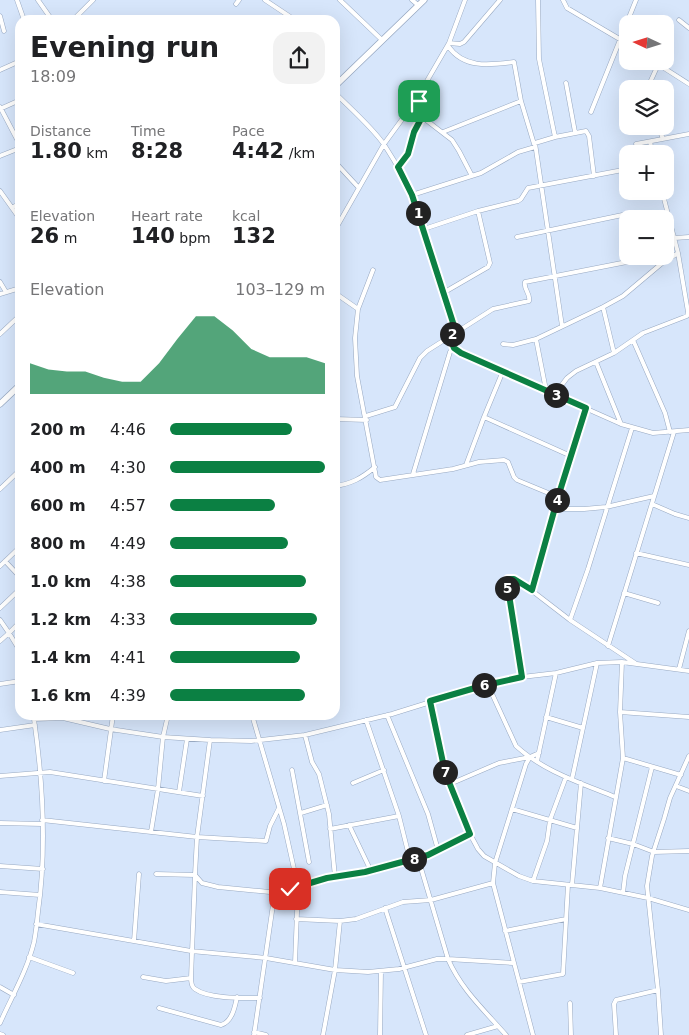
<!DOCTYPE html>
<meta charset="utf-8">
<style>
:root{--surface:#fff;--page:#f2f2f2;--text:#202124;--muted:#757577;--accent:#0b8043}
body{margin:0;font-family:"DejaVu Sans",sans-serif;background:var(--page);color:var(--text);height:100vh;display:flex;flex-direction:column;font-size:19px;white-space:nowrap}
*{box-sizing:border-box;margin:0}
p{font-size:16px;color:var(--muted)}
.icon{flex:none;width:28px;height:28px;fill:none;stroke:currentColor;stroke-width:2;stroke-linecap:round;stroke-linejoin:round}
.map{position:relative;flex:1;overflow:hidden}
.drawer{position:absolute;left:15px;top:15px;width:325px;height:705px;display:flex;flex-direction:column;background:var(--surface);border-radius:15px;box-shadow:0 5px 20px #0002}
.drawer>*{flex:none}
.needle{width:32px;rotate:274deg}
.controls{position:absolute;left:619px;top:15px;display:grid;gap:10px}
.controls a{display:grid;place-items:center;width:55px;height:55px;border-radius:10px;background:var(--surface);box-shadow:0 5px 20px #0002;font-size:25px}
.pin{position:absolute;display:grid;place-items:center;width:42px;height:42px;color:#fff;margin:-21px;border-radius:10px;box-shadow:0 2px 8px #0006}
.km{position:absolute;width:25px;height:25px;margin:-12px;border-radius:50%;background:#222;color:#fff;font-size:14px;line-height:25px;text-align:center}
.round{display:grid;place-items:center;flex:none;width:52px;height:52px;border-radius:15px;background:var(--page)}
.headline{display:flex;align-items:center;justify-content:space-between;height:85px;padding:0 15px}
h1{font-size:28px;font-weight:600;line-height:38px}
.figures{display:grid;grid-template-columns:repeat(3,1fr);gap:8px;height:85px;padding:5px 15px}
.figures div{display:grid;align-content:center}
.figures b{font-size:21px;font-weight:600}
.figures small{font-size:14px;font-weight:400}
.figures p{font-size:14px}
.chart{height:140px;padding:10px 15px}
.chart p{display:flex;justify-content:space-between}
.chart svg{width:100%;height:90px;margin-top:5px;fill:var(--accent);opacity:.7}
ul{padding:0 15px;list-style:none;font-size:16px}
li{display:grid;grid-template-columns:80px 60px 1fr;align-items:center;height:38px}
li i{height:12px;border-radius:6px;background:var(--accent)}
.map>svg:first-child{display:block}
.lines{fill:none;stroke-linecap:round;stroke-linejoin:round}
.minor-casing{stroke:#98a9c2;stroke-width:5}
.secondary-casing{stroke:#98a9c2;stroke-width:7}
.minor{stroke:#fff;stroke-width:4}
.secondary{stroke:#fff;stroke-width:5.5}
.route-casing{stroke:#fff;stroke-width:10}
.route{stroke:#0b8043;stroke-width:6}
</style>
<div class="map">
<svg width="689" height="1035" viewBox="0 0 689 1035">
<rect width="100%" height="100%" fill="#d7e6fb"/>
<g class="lines">
<defs>
<path id="minor" d="M17,0L24,20
M38,0L52,20
M265,0L295,20
M340,0L382,40
M412,0L418,5
M538,0L539,59L555,137
M563,0L567,8L628,44
M236,4L239,0
M0,16L4,31
M73,20L93,0
M679,20L689,28
M449,43L460,44L464,42L500,0
M448,46C464,69 490,65 514,62L521,101L534,144
M653,61L689,84
M0,70L20,61
M566,83L575,132
M647,89L658,65
M335,93C350,108 374,129 385,146C422,201 436,269 456,332
M0,107L20,145
M0,109L20,100
M413,110L452,140L459,151L472,176
M591,112L636,0
M658,126L663,139
M443,132L521,101
M650,142L653,154
M636,144L689,134
M0,156L20,148
M335,162L359,188
M398,167L408,154L414,132L422,117
M0,191L20,219
M412,195L481,173L518,152L535,147
M12,208L20,203
M424,229L478,211L518,201L521,199L528,188L628,169
M335,230L384,144L406,114L416,107L420,93L449,43L465,0
M517,237L632,213
M675,238L689,237
M373,270L358,309L355,338L357,376L376,477L380,480L453,469L479,462L504,460L508,462L514,477L517,480L558,497
M0,282L6,292
M335,293L358,309
M443,293L488,267L490,263L478,211
M0,294L20,288
M603,307L614,353
M562,326L535,143L555,137L586,131L589,136L594,176
M0,334L16,319
M449,336L454,347L461,353L621,424L653,433L689,430
M536,339L546,390
M633,340L665,413L670,432
M503,344L513,345L536,339L603,307L623,296L661,264L678,253
M596,362L621,424
M555,394L567,378L576,371L614,353L643,333L687,316L688,312L678,253L662,191
M366,416L395,407L420,358L427,351L493,309L529,301C531,294 523,289 525,282L637,260L652,256
M484,417L571,456
M335,419L367,420
M466,465L484,417L503,371
M413,474L450,352L454,347
M335,486C351,484 362,478 375,467
M0,489L20,470
M652,504L675,514L689,518
M555,509H584L606,507L654,496
M636,553L689,565
M5,561L20,577
M0,566L20,547
M531,590L558,497L586,408
M624,593L658,603
M0,608L20,589
M0,620L9,633L20,622
M570,620L588,569L632,428
M0,641L9,633L20,651
M608,646L674,432
M679,669L689,631
M522,677L506,587L508,579H510L531,590L570,620L635,663
M0,684L20,681
M488,685L516,746C543,771 581,783 615,797
M430,701L445,772L470,834L478,849L484,856L519,876L533,881L600,888L648,898L689,910
M620,712L689,717
M33,715L34,719L63,718L110,729L163,737L210,740L251,741L305,735L392,714L482,686L522,677L556,673L597,663L622,662L689,671
M252,715L284,824L298,887L295,963
M387,715L428,814L438,850
M546,717L583,728
M366,720L399,816L410,860
M0,730L35,725
M305,735L312,762L319,774L329,814L335,877
M210,740L197,837L195,875L202,883L218,887L270,892L290,889L327,879L365,872L429,855L470,834
M530,757L526,764L495,863L493,883L533,1035
M623,758L681,775
M537,761L556,673
M292,770L309,862
M0,776L50,772L203,796
M572,779L597,663
M104,781L113,715
M353,783L384,770
M450,784L499,763L530,757L539,753
M676,786L689,791
M179,792L187,739
M512,809L577,828
M301,813L327,805
M42,820L197,837L266,841L270,826L279,808
M0,823L42,824
M349,825L371,871
M330,829L399,816
M151,832L158,789L163,737L168,715
M608,838L633,844L654,852L689,851
M418,858L448,959C461,989 484,1010 506,1035
M0,866L43,869
M156,874L195,875L191,978C191,982 192,987 195,989C209,999 243,998 260,998
M533,881L547,841L550,820L566,777
M572,885L581,783
M600,888L623,758L620,712L622,662
M0,892L40,895
M623,893L625,876L652,767
M385,908L426,1035
M296,919L340,921L356,919L403,902L431,900L493,883
M36,924L191,951L266,958L335,970L368,972L399,969L437,959H448L513,963
M505,931L566,919
M134,941L139,874
M29,957L73,973
M143,977L166,981L191,978
M519,982L563,974L568,885
M0,987L14,995
M570,1003L571,1035
M159,1008L221,1025C232,1022 235,1007 237,997
M0,1023C12,996 27,971 34,942C36,932 37,922 38,912C47,848 43,782 34,719
M254,1032L266,1035
M0,1034L3,1035
M254,1035L275,891
M323,1035L335,970L340,921
M380,1035L381,971
M467,1035L498,1026
M616,1035L614,1004L616,1000L658,990
M661,1035L658,990L647,886L652,856L664,819L670,798L689,756"/>
<path id="secondary" d="M335,86L424,0
M0,404L20,385"/>
</defs>
<use href="#minor" class="minor-casing"/>
<use href="#secondary" class="secondary-casing"/>
<use href="#minor" class="minor"/>
<use href="#secondary" class="secondary"/>
</g>
<g class="lines">
<defs>
<path id="route" d="M290,889L327,878L365,872L428,855L470,834L445,772L430,701L482,686L522,677L507,582L508,579H514L532,590L558,497L586,408L461,353L454,348L449,336L456,332L412,195L398,167L408,154L414,132L422,117L412,110L419,101"/>
</defs>
<use href="#route" class="route-casing"/>
<use href="#route" class="route"/>
</g>
</svg>
<div class="controls">
<a><svg class="needle" viewBox="-14 -14 28 28"><path d="M0-13l5 13h-10z" fill="#e53935"/><path d="M0 13l5-13h-10z" fill="#757577"/></svg></a>
<a><svg class="icon" aria-label="layers" viewBox="0 0 24 24"><path d="M12 4l9 5-9 5-9-5zM3 14l9 5 9-5"/></svg></a>
<a>+</a>
<a>−</a>
</div>
<div class="pin" style="left:419px;top:101px;background:#1e9e55"><svg class="icon" aria-label="arrive" viewBox="0 0 24 24"><path d="M6 21V4h12l-3 4 3 4H6"/></svg></div>
<div class="pin" style="left:290px;top:889px;background:#d93025"><svg class="icon" aria-label="check" viewBox="0 0 24 24"><path d="M5 12l5 5 9-10"/></svg></div>
<b class="km" style="left:418px;top:213px">1</b>
<b class="km" style="left:452px;top:334px">2</b>
<b class="km" style="left:556px;top:395px">3</b>
<b class="km" style="left:557px;top:500px">4</b>
<b class="km" style="left:507px;top:588px">5</b>
<b class="km" style="left:484px;top:685px">6</b>
<b class="km" style="left:445px;top:772px">7</b>
<b class="km" style="left:414px;top:859px">8</b>
<section class="drawer">
<div class="headline"><div><h1>Evening run</h1><p>18:09</p></div><a class="round"><svg class="icon" aria-label="share" viewBox="0 0 24 24"><path d="M12 15V3M7 8l5-5 5 5M5 13v7h14v-7"/></svg></a></div>
<div class="figures">
<div><p>Distance</p><b>1.80<small> km</small></b></div>
<div><p>Time</p><b>8:28</b></div>
<div><p>Pace</p><b>4:42<small> /km</small></b></div>
</div>
<div class="figures">
<div><p>Elevation</p><b>26<small> m</small></b></div>
<div><p>Heart rate</p><b>140<small> bpm</small></b></div>
<div><p>kcal</p><b>132</b></div>
</div>
<div class="chart"><p><span>Elevation</span>103–129 m</p>
<svg viewBox="0 0 160 44" preserveAspectRatio="none"><path d="M0 44V29L10 32L20 33L30 33L40 36L50 38L60 38L70 29L80 17L90 6L100 6L110 13L120 22L130 26L140 26L150 26L160 29V44z"/></svg>
</div>
<ul>
<li><b>200 m</b>4:46<i style="width:79%"></i></li>
<li><b>400 m</b>4:30<i style="width:100%"></i></li>
<li><b>600 m</b>4:57<i style="width:68%"></i></li>
<li><b>800 m</b>4:49<i style="width:76%"></i></li>
<li><b>1.0 km</b>4:38<i style="width:88%"></i></li>
<li><b>1.2 km</b>4:33<i style="width:95%"></i></li>
<li><b>1.4 km</b>4:41<i style="width:84%"></i></li>
<li><b>1.6 km</b>4:39<i style="width:87%"></i></li>
</ul>
</section>
</div>
